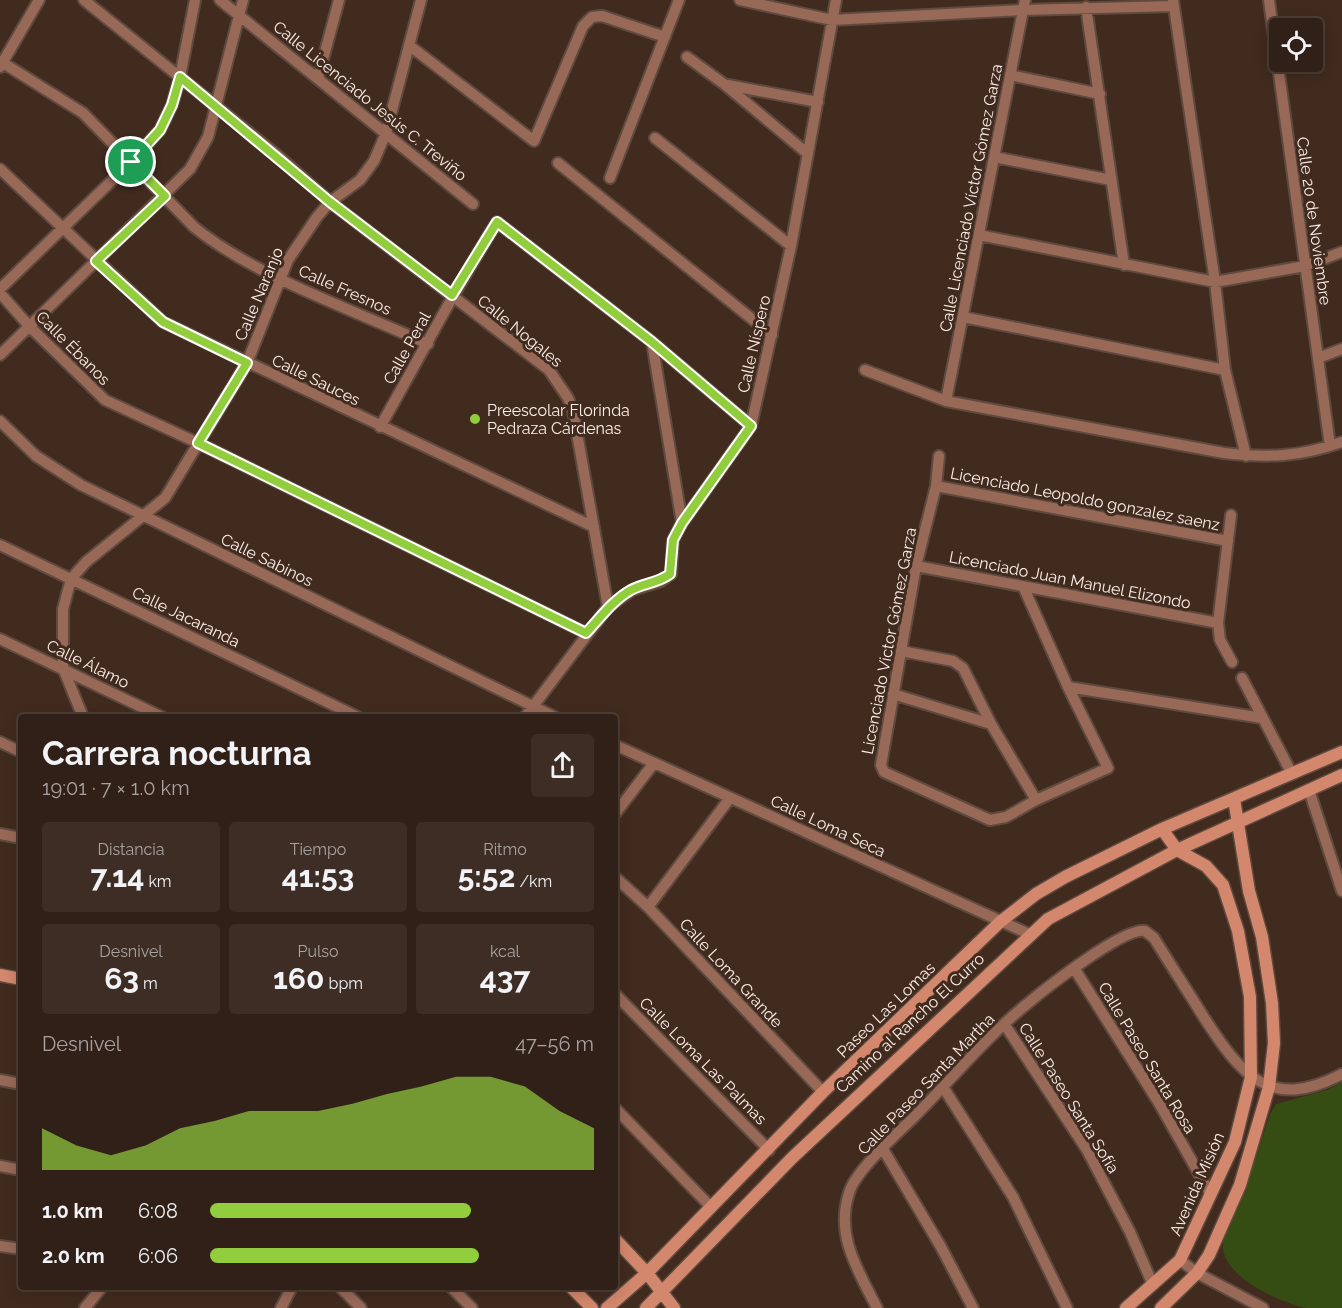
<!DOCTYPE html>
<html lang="es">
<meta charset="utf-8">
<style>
:root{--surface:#312017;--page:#3d2d24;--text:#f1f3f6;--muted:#a8a3a1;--line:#4c3e36;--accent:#92cd3e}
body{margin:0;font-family:Raleway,sans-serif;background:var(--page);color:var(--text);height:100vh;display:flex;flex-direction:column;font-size:22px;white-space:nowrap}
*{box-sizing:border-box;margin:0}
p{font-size:20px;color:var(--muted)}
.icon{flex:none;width:33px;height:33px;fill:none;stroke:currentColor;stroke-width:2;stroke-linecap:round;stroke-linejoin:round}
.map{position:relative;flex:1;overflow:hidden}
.side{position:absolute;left:18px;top:714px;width:600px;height:576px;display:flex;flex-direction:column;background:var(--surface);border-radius:6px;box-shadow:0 3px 15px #0003,0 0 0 2px var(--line)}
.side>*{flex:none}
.fabs{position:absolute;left:1269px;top:18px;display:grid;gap:12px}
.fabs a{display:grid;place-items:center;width:54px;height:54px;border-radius:6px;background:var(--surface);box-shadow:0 3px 15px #0003,0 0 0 2px var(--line);font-size:30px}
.pin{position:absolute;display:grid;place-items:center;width:51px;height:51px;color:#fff;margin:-26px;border:3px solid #fff;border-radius:50%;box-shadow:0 2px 6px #0007}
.round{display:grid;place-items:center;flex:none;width:63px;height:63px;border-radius:6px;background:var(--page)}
.headline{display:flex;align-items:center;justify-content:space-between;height:102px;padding:0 24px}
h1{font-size:33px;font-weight:700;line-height:45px}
.stats{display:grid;grid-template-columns:repeat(3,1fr);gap:9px;height:102px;padding:6px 24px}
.stats div{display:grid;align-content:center;border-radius:6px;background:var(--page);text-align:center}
.stats b{font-size:30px;font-weight:700}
.stats small{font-size:16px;font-weight:400}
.stats p{font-size:16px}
.chart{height:168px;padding:12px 24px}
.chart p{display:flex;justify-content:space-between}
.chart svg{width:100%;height:108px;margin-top:6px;fill:var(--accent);opacity:.7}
ul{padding:0 24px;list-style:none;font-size:20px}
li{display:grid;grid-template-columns:96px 72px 1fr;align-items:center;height:45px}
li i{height:15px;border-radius:8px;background:var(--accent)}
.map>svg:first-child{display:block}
.green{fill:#354c13}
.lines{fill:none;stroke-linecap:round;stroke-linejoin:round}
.street-casing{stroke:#5f4a3f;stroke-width:14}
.secondary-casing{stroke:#5f4a3f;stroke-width:15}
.street{stroke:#996958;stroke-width:10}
.secondary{stroke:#d3876c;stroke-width:12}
.route-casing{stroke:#fff;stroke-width:12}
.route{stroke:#92cd3e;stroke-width:8}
.poi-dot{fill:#92cd3e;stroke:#412b1f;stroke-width:2}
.labels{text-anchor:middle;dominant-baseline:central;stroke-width:6;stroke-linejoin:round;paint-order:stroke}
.street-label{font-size:16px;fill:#fdeee7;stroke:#412b1f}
.poi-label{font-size:16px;fill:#fdeee7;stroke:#412b1f;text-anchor:start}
</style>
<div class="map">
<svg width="1342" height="1308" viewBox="0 0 1342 1308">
<rect width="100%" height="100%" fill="#412b1f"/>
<path class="green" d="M1342,1082V1308C1330,1308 1316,1308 1305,1308C1280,1302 1225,1278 1223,1248C1221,1228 1239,1207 1245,1188C1254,1164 1262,1139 1270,1114L1276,1104L1327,1090Z"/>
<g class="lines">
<defs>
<path id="street" d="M84,0L278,156L330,202L549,370L568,398L573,411L608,607
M220,0L473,204
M740,0L832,20L1023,10L1173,6
M1173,0L1215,282L1225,370L1246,456
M1269,0L1330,446
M1086,7L1124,265
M410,46L534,141L583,26L592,17L602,16L665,37
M687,57L724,84L808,154
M0,61L83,113L194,227C254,276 356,311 428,344
M0,67L39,0
M1010,75L1100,94
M318,78L339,0
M728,85L818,102
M655,138L791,246
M994,157L1111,180
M558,163L772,335
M0,169L163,322L594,527
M610,178L679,0
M979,235L1215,282L1305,266L1342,252
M0,289L131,162L160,130L172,105L180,77L195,0
M0,293L29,326L105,400L198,443L586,633
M963,317L1225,370
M652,342L682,523
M0,355L190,169L208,137L243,0
M1318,358L1342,349
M865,370L946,401L1224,453C1269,458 1299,457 1342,442
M946,401L1025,0
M0,421L36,456L81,485L555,717
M380,427C419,359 455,289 497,222L652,342L751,426
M939,456L936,486L916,566L881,765L884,772L990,820L1006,817L1036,800L1108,768L1068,687L1023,586
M936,486L1228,541
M1231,515L1218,623L1220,640L1232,662
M0,545L358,717
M916,566L1218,623
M0,639L162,717
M901,651L953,661L963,668L991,724L1036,800
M1242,678L1292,774
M1068,687L1262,718
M893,694L991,724
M83,717L63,668V609L71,579L86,562L165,498L247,363L288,260L317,217L330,202L360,180L374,161L386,133L421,0
M525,717L608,607L632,590L661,581L671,574L673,540L682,523L751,426L791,246L836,0
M0,742L21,752
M615,745L1029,934
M1309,790L1342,891
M615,814L654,763
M0,834L21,838
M615,877L648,907L823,1092
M648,907L730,798
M1074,968L1159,1103L1211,1195
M615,994L769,1150
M1005,1025L1087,1150L1130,1232L1153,1285
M0,1080L21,1084
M943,1087L1013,1197L1067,1308
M615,1108L710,1206
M883,1149L941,1247L973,1308
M0,1166L21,1170
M0,1246L21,1249
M1180,1260L1197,1273L1263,1308
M340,1287L361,1308
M451,1287L472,1308
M85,1308L102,1287
M281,1308L292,1287
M877,1308C858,1270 835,1236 849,1193C855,1171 897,1134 914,1117C951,1080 986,1037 1027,1004C1046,988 1124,927 1145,931L1154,938C1170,964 1187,990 1203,1016C1240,1073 1269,1113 1342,1074"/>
<path id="secondary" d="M0,975L21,979
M615,1239L647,1273L674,1308
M571,1287L592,1308
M607,1308L647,1273L823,1092L1000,922L1036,894L1065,877L1162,829L1342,752
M646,1308L792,1158L1048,919L1177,850L1342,775
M1126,1308L1180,1260L1235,1142L1251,1077L1250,997L1238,931L1223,885L1206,866L1177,850L1162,829
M1161,1308L1197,1273L1209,1255L1240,1185L1269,1087L1274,1043L1272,1003L1262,937L1249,891L1234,799"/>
</defs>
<use href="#street" class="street-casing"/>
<use href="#secondary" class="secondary-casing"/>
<use href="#street" class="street"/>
<use href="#secondary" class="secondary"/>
</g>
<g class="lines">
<defs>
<path id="route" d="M180,77L330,202L452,295L497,222L652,342L751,426L682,523L673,540L670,574C658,583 644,583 631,590C613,600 600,618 586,633L198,443L247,363L163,322L96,261L165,196L131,162L160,130L172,105Z"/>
</defs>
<use href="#route" class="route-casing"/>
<use href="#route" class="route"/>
</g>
<circle class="poi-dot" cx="475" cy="419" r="6"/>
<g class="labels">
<g class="street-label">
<text transform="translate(370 101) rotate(39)">Calle Licenciado Jesús C. Treviño</text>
<text transform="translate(971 198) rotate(-79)">Calle Licenciado Víctor Gómez Garza</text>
<text transform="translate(1314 221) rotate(82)">Calle 20 de Noviembre</text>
<text transform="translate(345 290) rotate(24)">Calle Fresnos</text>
<text transform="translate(259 294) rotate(-67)">Calle Naranjo</text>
<text transform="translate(520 331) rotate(39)">Calle Nogales</text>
<text transform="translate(754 344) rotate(-77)">Calle Níspero</text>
<text transform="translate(73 348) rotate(45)">Calle Ébanos</text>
<text transform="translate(407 348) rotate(-61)">Calle Peral</text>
<text transform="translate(316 380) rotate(26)">Calle Sauces</text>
<text transform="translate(1085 499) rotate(11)">Licenciado Leopoldo gonzalez saenz</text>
<text transform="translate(267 560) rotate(26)">Calle Sabinos</text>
<text transform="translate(1070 580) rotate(11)">Licenciado Juan Manuel Elizondo</text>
<text transform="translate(186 617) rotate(26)">Calle Jacaranda</text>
<text transform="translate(889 641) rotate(-79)">Licenciado Victor Gómez Garza</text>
<text transform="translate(88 664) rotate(26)">Calle Álamo</text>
<text transform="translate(828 826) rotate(25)">Calle Loma Seca</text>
<text transform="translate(731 973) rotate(47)">Calle Loma Grande</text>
<text transform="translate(886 1010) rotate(-44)">Paseo Las Lomas</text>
<text transform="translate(910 1023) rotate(-43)">Camino al Rancho El Curro</text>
<text transform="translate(1147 1058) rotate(59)">Calle Paseo Santa Rosa</text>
<text transform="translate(703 1061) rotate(45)">Calle Loma Las Palmas</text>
<text transform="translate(926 1084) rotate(-46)">Calle Paseo Santa Martha</text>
<text transform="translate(1069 1098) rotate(58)">Calle Paseo Santa Sofía</text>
<text transform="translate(1197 1184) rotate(-66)">Avenida Misión</text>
</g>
<g class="poi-label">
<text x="487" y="410">Preescolar Florinda<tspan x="487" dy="18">Pedraza Cárdenas</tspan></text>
</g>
</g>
</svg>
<div class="fabs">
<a><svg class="icon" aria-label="locate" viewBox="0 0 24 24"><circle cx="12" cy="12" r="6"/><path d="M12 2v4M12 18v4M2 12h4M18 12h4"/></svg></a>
</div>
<div class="pin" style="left:131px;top:162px;background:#1e9e55"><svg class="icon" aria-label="arrive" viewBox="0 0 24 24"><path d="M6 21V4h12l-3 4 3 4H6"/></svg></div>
<section class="side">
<div class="headline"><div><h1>Carrera nocturna</h1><p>19:01 · 7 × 1.0 km</p></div><a class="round"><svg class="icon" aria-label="share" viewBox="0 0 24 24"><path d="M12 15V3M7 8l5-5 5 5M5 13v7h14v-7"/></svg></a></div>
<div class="stats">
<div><p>Distancia</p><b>7.14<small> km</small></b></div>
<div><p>Tiempo</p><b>41:53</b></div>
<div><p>Ritmo</p><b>5:52<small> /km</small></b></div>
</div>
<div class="stats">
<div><p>Desnivel</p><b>63<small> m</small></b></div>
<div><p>Pulso</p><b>160<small> bpm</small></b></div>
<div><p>kcal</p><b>437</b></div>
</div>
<div class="chart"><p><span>Desnivel</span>47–56 m</p>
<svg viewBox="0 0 160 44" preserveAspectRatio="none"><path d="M0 44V27L10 34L20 38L30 34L40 27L50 24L60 20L70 20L80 20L90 17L100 13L110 10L120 6L130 6L140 10L150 20L160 27V44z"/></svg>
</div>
<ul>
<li><b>1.0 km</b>6:08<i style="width:68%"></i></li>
<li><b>2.0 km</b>6:06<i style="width:70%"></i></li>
</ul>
</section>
</div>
